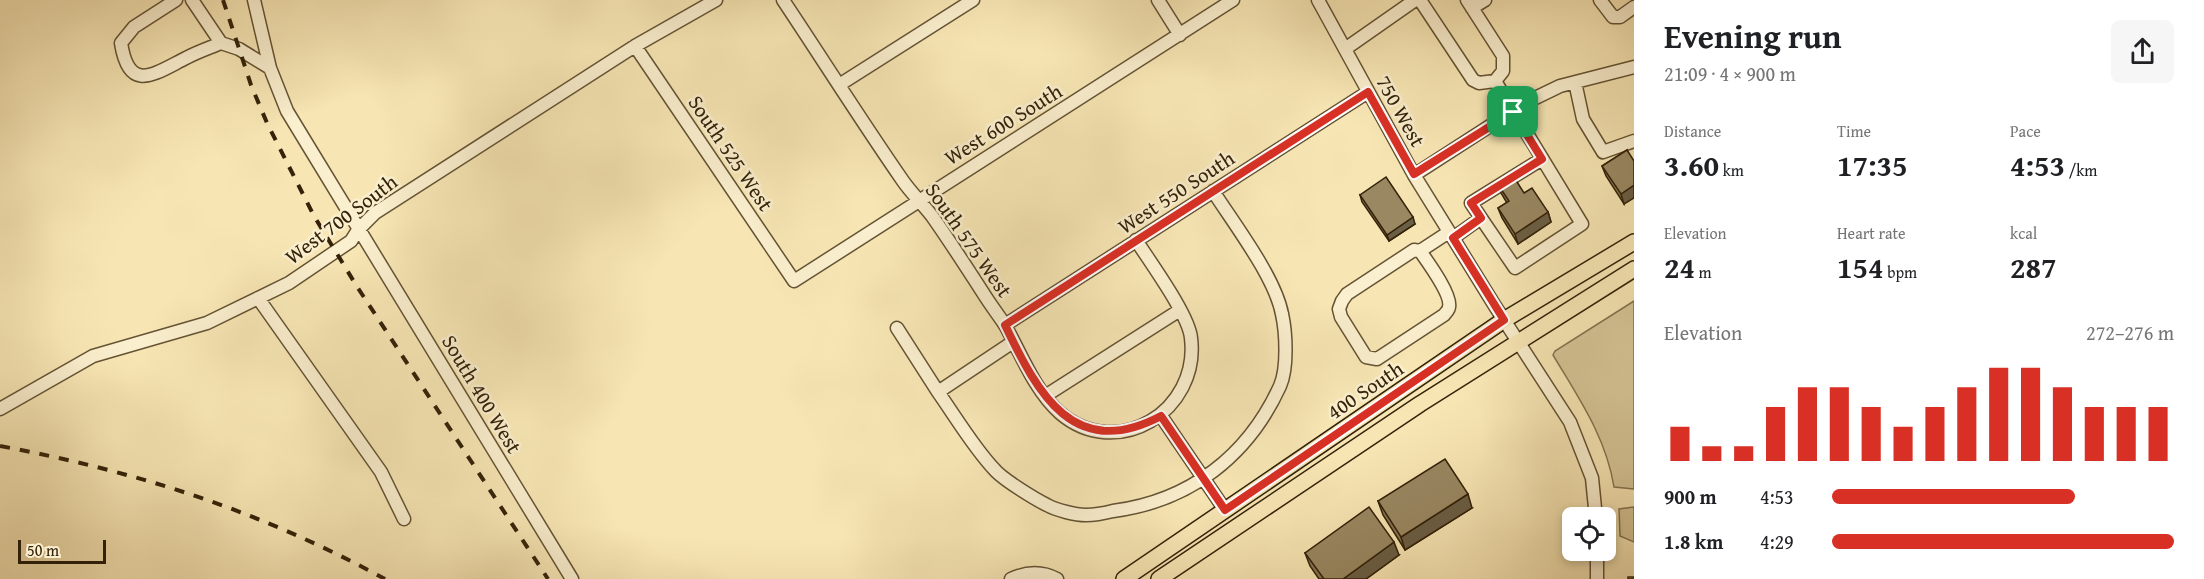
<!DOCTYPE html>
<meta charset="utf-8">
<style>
:root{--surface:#fff;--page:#f6f6f6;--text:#202124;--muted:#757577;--accent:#d93025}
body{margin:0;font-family:"Gentium Book Plus",serif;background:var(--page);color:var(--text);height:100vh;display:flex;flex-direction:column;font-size:22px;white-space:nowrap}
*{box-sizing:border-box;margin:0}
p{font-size:20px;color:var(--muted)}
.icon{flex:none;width:33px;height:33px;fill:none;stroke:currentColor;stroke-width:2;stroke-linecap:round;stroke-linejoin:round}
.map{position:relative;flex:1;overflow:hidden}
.details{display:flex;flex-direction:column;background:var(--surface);width:570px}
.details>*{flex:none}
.buttons{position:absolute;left:1562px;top:507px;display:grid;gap:12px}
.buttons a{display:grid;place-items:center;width:54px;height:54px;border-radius:9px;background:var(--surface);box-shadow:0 3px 9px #0003;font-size:30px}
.scale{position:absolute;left:18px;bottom:15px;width:88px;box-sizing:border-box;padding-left:6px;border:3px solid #332209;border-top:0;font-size:16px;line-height:21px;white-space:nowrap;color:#332209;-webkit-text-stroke:4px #faefce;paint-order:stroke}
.pin{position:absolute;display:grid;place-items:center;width:51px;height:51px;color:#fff;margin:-26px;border-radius:12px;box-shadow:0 3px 9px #0006}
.round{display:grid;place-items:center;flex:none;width:63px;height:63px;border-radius:9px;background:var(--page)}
.head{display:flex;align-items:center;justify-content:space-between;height:102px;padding:0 30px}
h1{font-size:33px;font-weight:700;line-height:45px}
.figures{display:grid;grid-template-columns:repeat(3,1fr);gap:9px;height:102px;padding:6px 30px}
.figures div{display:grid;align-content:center}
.figures b{font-size:30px;font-weight:700}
.figures small{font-size:16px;font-weight:400}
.figures p{font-size:16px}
.chart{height:168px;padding:12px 30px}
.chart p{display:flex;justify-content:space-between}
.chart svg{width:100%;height:108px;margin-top:6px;stroke:var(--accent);stroke-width:6}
ul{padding:0 30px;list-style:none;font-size:20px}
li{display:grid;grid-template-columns:96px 72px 1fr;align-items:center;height:45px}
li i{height:15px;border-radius:8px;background:var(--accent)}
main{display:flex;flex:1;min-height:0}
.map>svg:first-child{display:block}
.green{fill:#d6c597;stroke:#847450;stroke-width:1.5}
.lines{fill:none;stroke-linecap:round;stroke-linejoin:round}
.minor-casing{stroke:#645334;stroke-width:15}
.major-casing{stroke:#332209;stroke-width:18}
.minor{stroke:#faefce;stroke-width:12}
.major{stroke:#f7e6b4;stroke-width:15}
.rail{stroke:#332209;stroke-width:4;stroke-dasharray:10 10;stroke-linecap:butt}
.wall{fill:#847554;stroke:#332209;stroke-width:1.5}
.shaded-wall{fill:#6b5f45;stroke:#332209;stroke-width:1.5}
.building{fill:#998862;stroke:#332209;stroke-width:1.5}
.route-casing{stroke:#fff;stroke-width:12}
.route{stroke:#d93025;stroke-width:8}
.labels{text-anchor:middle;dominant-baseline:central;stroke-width:5;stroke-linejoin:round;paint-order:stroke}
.street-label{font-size:21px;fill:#332209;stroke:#faefce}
</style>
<main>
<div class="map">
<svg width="1634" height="579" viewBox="0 0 1634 579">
<rect width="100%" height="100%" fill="#f7e6b4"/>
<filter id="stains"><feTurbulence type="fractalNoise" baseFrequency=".00333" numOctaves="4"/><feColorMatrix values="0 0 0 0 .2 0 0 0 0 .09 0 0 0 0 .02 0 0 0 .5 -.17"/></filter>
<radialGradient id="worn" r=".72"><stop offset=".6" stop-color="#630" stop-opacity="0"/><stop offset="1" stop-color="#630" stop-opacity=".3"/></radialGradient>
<path class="green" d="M1634,301V489L1614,487C1606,437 1578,397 1553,355L1555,351Z
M1634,507V542L1620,536L1619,509Z"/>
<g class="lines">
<defs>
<path id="minor" d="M176,0L134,27L121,43C129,94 154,74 186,58C197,52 209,48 221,43
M192,0L221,43L239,49L270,68
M254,0L270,68L287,111L572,579
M783,0C823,60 862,122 903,181C912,194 923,204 932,216C951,243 969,271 987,299C993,308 999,316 1005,325C1021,354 1035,391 1060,413C1117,462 1200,411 1191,338C1189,315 1150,262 1136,240
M1158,0L1180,35
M1318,0L1414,175L1495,306L1570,422L1592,478L1596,518
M1420,0L1473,80L1479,83L1495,81L1582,224L1515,268L1481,218L1453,238
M1467,0L1503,56V71L1495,81
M1600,0L1613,17H1620L1634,7
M1472,8L1485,0
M635,46L794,281L1233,0
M1345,49L1415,0
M1575,82L1583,119L1603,152L1634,141
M839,85L973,0
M1414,175L1527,102L1560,86L1634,67
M1481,218L1471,203L1542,159
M1420,251C1427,261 1452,295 1449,307C1449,310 1446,312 1444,315L1377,359L1366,357L1341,317L1339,309L1342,301L1347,294L1414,250L1420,251L1449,232
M258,298L381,472L404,519
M1005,325L1368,92
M897,328L938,392
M1013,342L938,392C955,416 974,448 994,469C1002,479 1035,499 1047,505C1056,510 1075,515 1086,515C1095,515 1105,513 1113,511C1190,501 1248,456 1280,386C1288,368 1286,332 1282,314C1275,277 1234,224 1213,191
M1045,396L1180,310
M0,409L93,356L207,323L289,283L351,241L358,230L375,213L635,46L716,0
M1161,416L1225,510
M1011,579C1026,572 1042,571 1057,579
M1597,579V550"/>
<path id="major" d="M1124,579L1504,320L1634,242
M1159,579L1420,404L1634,269"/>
</defs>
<use href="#minor" class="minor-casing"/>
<use href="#major" class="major-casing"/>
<use href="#minor" class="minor"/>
<use href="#major" class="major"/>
<path class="rail" d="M223,0L251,85L267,123L314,216L356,285L548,579
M0,446C139,472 260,511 385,579"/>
</g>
<path class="wall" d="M1627,150L1624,204L1606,176L1602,166Z
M1497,183L1524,193L1548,212L1551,222L1518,244L1502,218L1498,208L1507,203L1501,193Z
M1360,195L1415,224L1389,241L1362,202Z
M1378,501L1472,508L1405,550L1383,515Z
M1305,553L1399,555L1366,579H1319L1310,566Z"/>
<path class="shaded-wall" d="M1634,185V198L1624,204L1621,194Z
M1548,212L1551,222L1518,244L1515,234Z
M1413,217L1415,224L1389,241L1387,235Z
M1468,494L1472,508L1405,550L1401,537Z
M1394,542L1399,555L1366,579H1343Z"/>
<path class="building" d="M1627,150L1634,161V185L1621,194L1602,166Z
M1512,174L1524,193L1532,188L1548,212L1515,234L1498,208L1509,201L1497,183Z
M1386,177L1413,217L1387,235L1360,195Z
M1445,459L1468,494L1401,537L1378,501Z
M1369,507L1394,542L1343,579H1324L1305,553Z
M1628,577H1634V579H1628Z"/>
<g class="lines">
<defs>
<path id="route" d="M1368,92L1414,174L1513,112L1542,159L1471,203L1481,218L1453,238L1504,320L1225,510L1161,416C1074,462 1038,394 1005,325Z"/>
</defs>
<use href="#route" class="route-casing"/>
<use href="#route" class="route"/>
</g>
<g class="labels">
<g class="street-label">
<text transform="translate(1401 111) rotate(61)">750 West</text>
<text transform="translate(1003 124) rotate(-32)">West 600 South</text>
<text transform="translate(731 153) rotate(56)">South 525 West</text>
<text transform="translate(1176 192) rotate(-33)">West 550 South</text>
<text transform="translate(341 219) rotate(-37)">West 700 South</text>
<text transform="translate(969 240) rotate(55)">South 575 West</text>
<text transform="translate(1365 390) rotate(-34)">400 South</text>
<text transform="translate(482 394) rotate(59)">South 400 West</text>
</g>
</g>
<rect width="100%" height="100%" filter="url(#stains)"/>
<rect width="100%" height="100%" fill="url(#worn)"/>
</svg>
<div class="buttons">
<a><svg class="icon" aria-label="locate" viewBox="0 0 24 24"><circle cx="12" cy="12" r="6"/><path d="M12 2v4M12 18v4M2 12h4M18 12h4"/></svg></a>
</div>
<div class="scale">50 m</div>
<div class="pin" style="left:1513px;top:112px;background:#1e9e55"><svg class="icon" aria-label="arrive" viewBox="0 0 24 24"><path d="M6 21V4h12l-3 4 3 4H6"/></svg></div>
</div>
<section class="details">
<div class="head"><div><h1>Evening run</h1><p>21:09 · 4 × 900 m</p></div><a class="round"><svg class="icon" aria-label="share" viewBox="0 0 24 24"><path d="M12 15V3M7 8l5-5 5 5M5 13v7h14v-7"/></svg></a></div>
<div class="figures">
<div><p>Distance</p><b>3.60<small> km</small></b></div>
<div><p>Time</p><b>17:35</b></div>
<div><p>Pace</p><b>4:53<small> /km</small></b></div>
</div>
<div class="figures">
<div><p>Elevation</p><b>24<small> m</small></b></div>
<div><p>Heart rate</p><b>154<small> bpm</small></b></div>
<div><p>kcal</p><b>287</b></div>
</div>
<div class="chart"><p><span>Elevation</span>272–276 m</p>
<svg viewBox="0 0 160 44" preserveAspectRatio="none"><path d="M5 44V30M15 44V38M25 44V38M35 44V22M45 44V14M55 44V14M65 44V22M75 44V30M85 44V22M95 44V14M105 44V6M115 44V6M125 44V14M135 44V22M145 44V22M155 44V22"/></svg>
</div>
<ul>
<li><b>900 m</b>4:53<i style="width:71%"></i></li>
<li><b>1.8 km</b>4:29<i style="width:100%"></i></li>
</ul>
</section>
</main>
